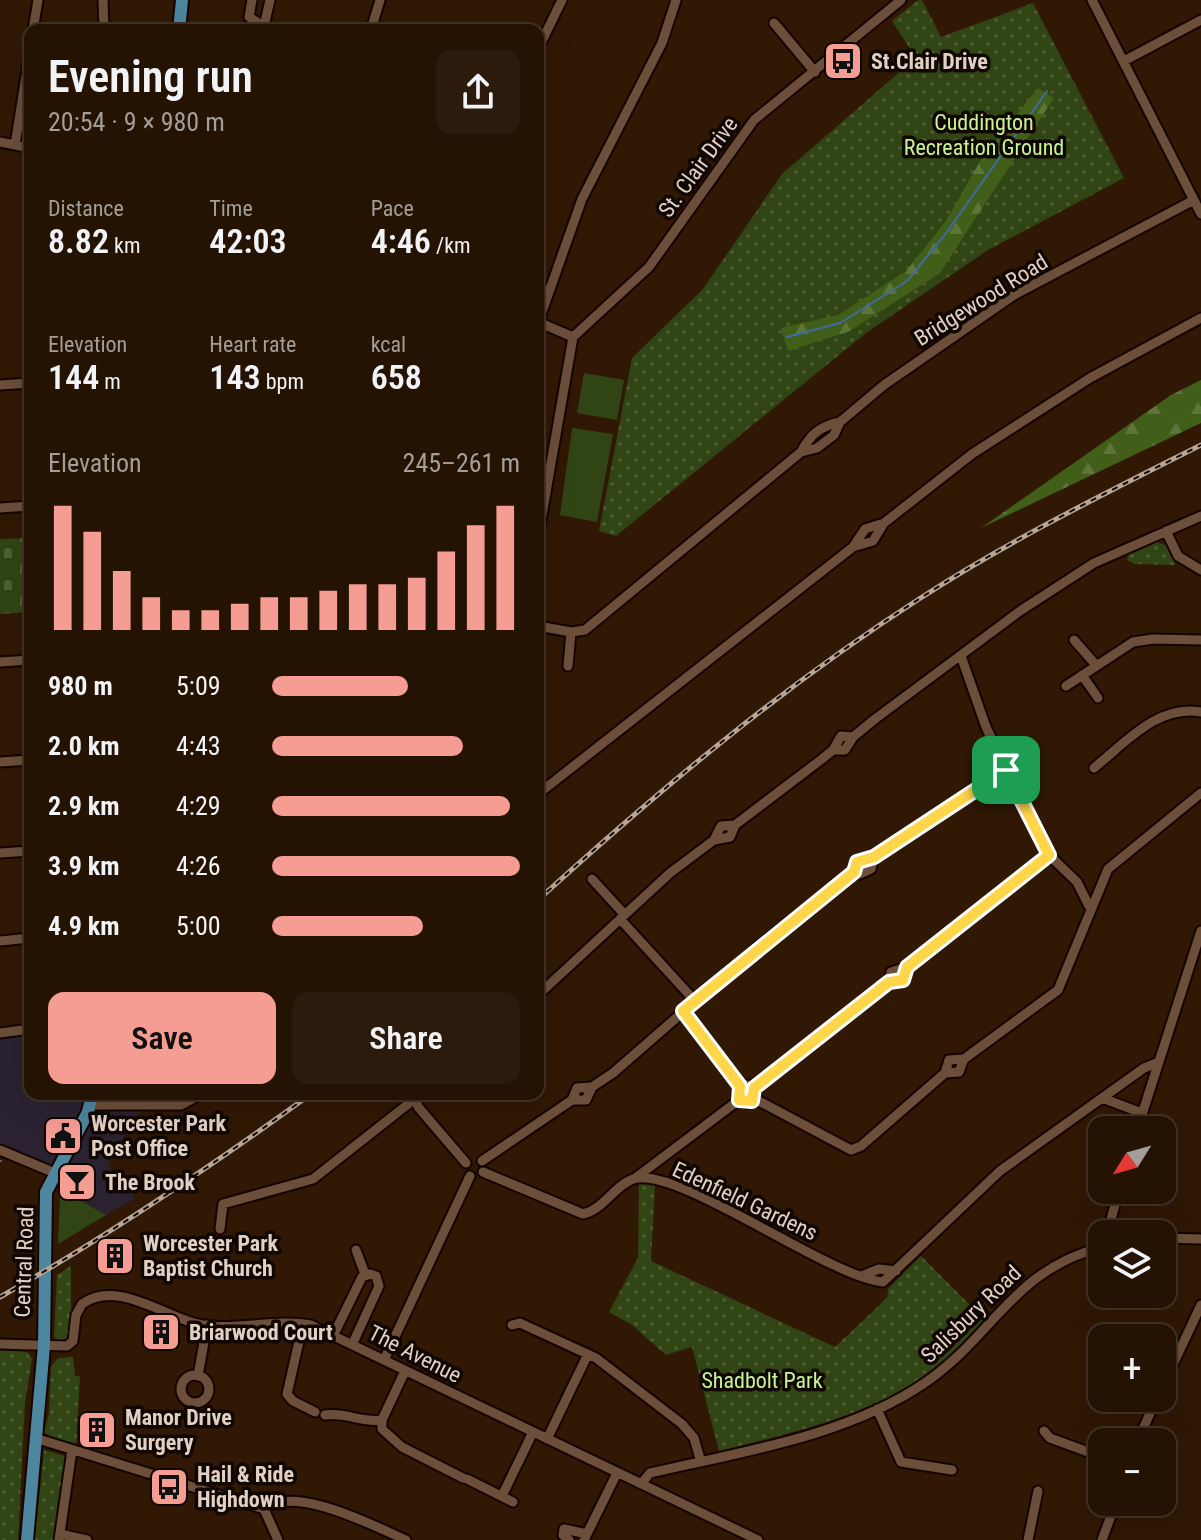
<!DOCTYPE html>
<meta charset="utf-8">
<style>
:root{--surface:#241203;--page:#2c1b0d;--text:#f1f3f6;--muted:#a39e9a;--line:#413225;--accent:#f59c93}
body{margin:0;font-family:"Roboto Condensed",sans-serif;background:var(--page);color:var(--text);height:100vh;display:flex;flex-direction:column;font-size:30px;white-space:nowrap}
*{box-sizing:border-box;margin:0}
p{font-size:26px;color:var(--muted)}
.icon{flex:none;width:44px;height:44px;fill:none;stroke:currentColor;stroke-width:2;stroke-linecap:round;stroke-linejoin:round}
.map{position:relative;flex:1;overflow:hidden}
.sheet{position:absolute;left:24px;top:24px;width:520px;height:1076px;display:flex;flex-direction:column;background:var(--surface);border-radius:16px;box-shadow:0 8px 32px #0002,0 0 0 2px var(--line)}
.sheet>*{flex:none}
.needle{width:52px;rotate:233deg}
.fabs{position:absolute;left:1088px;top:1116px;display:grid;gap:16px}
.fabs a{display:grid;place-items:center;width:88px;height:88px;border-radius:16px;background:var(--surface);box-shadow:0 8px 32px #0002,0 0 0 2px var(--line);font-size:40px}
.pin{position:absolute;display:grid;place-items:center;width:68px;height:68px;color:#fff;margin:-34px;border-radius:16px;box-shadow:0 4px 12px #0006}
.round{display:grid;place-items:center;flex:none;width:84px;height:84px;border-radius:16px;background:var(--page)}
.overview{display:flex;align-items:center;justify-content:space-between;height:136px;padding:0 24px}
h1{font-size:44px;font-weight:600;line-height:60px}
.stats{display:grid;grid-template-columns:repeat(3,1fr);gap:12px;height:136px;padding:8px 24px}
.stats div{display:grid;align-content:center}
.stats b{font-size:34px;font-weight:600}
.stats small{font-size:22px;font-weight:400}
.stats p{font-size:22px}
.chart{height:224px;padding:16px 24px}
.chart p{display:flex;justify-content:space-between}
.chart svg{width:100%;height:144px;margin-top:8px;stroke:var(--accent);stroke-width:6}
.primary-button{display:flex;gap:16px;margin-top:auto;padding:16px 24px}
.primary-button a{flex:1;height:92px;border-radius:16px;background:var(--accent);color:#111;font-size:32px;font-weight:600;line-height:92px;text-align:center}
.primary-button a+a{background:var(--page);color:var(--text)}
ul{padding:0 24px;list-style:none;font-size:26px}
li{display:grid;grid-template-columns:128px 96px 1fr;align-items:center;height:60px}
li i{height:20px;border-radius:10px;background:var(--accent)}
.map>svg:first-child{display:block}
.commercial{fill:#2b2231}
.grass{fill:url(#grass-dots)}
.forest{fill:url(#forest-firs)}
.cemetery{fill:url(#cemetery-stones)}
.garden{fill:#304513}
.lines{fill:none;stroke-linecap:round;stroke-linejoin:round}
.stream{stroke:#426aa4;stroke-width:2}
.minor-casing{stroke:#170300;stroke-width:13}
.major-casing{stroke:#170300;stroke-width:16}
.minor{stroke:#6b4f3a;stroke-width:9}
.major{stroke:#4d869f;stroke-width:12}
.rail-casing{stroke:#b7a597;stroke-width:5}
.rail{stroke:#100602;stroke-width:2;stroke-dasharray:6;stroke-linecap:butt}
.route-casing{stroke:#fff;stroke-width:16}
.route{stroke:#ffd54a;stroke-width:10}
.labels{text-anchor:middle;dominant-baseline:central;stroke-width:7;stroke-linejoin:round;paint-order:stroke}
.poi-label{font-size:22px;font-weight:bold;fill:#e1d0c4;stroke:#100602;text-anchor:start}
.park-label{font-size:22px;fill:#c7f595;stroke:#100602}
.street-label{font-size:22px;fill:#e1d0c4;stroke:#100602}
</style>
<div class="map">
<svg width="1201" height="1540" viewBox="0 0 1201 1540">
<defs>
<pattern id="grass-dots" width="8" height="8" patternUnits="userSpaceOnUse" patternTransform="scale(2)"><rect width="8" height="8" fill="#304513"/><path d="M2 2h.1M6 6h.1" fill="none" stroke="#4e5f34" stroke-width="1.8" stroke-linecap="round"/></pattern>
<pattern id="forest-firs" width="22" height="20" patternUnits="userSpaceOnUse" patternTransform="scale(2)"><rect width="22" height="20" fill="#425f19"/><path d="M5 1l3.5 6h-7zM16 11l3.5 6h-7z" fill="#5d7539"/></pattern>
<pattern id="cemetery-stones" width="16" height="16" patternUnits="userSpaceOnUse" patternTransform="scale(2)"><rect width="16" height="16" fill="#304513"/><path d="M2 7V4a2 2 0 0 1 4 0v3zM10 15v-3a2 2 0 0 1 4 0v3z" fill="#4e5f34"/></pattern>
</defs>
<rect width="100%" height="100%" fill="#301804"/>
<path class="commercial" d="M30,1030V1094H163L162,1102L136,1115L108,1166L133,1191L134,1199L106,1215L58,1187L65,1172L0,1143V1034Z"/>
<path class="grass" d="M918,0H922L941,37L1033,3L1124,178L988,250L866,333L616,536L599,531L632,358L703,289L782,174L916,58L892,21Z
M1154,541L1170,547L1175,565L1135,564L1127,560L1129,553Z
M639,1184H655L651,1261L835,1347L887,1298L888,1289L921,1256L985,1320C973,1333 961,1348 947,1360C885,1412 796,1432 719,1451L692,1347L666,1355L632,1325L609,1312L638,1258Z
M71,1266V1336L63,1342L56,1341L54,1335L57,1275Z
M0,1350L27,1352L32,1359L25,1403L18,1540H0Z
M73,1357L75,1376H80L76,1447L44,1433L49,1413L51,1367L58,1358Z
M44,1450L69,1457L55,1540H35Z"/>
<path class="forest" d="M1038,88L1054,98L940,273L850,331L788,351L781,328L838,315L906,271L946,221L983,156Z
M1201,380V423L981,528L1171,395Z"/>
<path class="cemetery" d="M30,538V612L0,614V539Z"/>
<path class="garden" d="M584,373L624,380L617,420L577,413Z
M572,428L613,434L597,522L560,515Z
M64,1191L106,1215L58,1244L60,1196Z"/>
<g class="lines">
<path class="stream" d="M787,337L840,323L907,281L944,236L1047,91
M0,1161H1"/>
<defs>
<path id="minor" d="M103,0L104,30
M252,0L249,17L260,24L265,22L270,0
M1092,0L1201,214
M774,23L815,72
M33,30L38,0
M371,30L380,0
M538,49L562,0
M1124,61L1201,20
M0,142L30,148
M15,145L30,51
M538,322L573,337
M538,323L582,199L662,43L676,0
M573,337L649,267L754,120L901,0
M0,385L30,383
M801,452L817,448L834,435L840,422L884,385L1014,295L1194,200
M0,508L30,506
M1166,531L1178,556L1201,570
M538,538L573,337
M853,547L873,541L884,523L972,454L1090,378L1201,318
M538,626L571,632L585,630L801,452C810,435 820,426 840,422
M1074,640L1096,665
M961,656L986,727L1037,834L1049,855L1077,882L1089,906
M0,662L30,660
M568,666L571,632
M1082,675L1098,698
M1066,686L1133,642L1153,639L1201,640
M833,750H845L853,737L875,719L1020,611L1094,563L1201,516
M0,762L30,760
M1094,768C1125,743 1158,704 1201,712
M538,794L853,547L865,529L884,523
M714,840L721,826L735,825
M0,853L30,851
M854,872L860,874L871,869L874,857
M592,879L624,914
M620,919L695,1001
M0,941L30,938
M889,982L891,972L907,967L1049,855
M538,995L670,873L714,840L730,837L735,825L822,759L833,750L841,736L853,737
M683,1011L740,1086
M0,1033L30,1029
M945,1073L959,1072L964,1059L1058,990L1108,869L1201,793
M737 1094a9 9 0 1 1 18 0a9 9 0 1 1-18 0Z
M754,1088L889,982L903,980L907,967
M420,1094L416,1102L419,1108L466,1163
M1102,1098L1142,1113
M755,1099L851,1150L861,1146L945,1073L949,1060L964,1059
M572,1100H586L592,1087
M90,1105H181L201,1094
M1137,1130L1201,931
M0,1150L55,1173
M482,1161L572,1100L577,1088L592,1087L613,1073L760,945L854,872L857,862L874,857L1006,770
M483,1172L583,1214C603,1210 614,1186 633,1179C677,1165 826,1276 883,1282L1000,1171L1144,1068L1159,1062
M634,1179L739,1100
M220,1229L223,1204L313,1179L412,1101L416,1102
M1107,1234L1119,1190
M1162,1238L1201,1239
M356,1250L365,1274
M864,1275L879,1269L896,1271
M303,1324L287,1394L293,1401L315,1412
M512,1325L520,1323L596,1358L682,1424L694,1438L701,1462
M334,1334L362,1277L370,1274L376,1276L379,1286L353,1343
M0,1344L67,1346L73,1341L76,1315L82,1304C116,1280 161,1314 194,1323C232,1333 273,1318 311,1325L758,1540
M385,1358L470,1176
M405,1371L382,1420V1429L402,1447L463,1478
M181 1389a14 14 0 1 1 28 0a14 14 0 1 1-28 0Z
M198,1376L207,1325
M1162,1388L1201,1305
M877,1409L901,1462L952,1470
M325,1415C346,1412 362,1423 382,1420
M1044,1431L1050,1438L1102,1457
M35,1438L264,1509L278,1540
M547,1439L588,1354
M1137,1442L1157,1398
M467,1479L513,1502
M641,1484L650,1473C741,1452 848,1436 926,1382C994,1335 1013,1270 1102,1247
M502,1496L533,1432
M264,1509C294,1484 374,1526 406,1540
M60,1534L87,1540
M59,1540L72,1450
M569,1540L563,1535L564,1529L587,1534
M584,1540L617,1473
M1028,1540L1038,1491
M1102,1540L1116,1502"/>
<path id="major" d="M179,30L182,0
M27,1540L44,1346L46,1192L88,1112L92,1094"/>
</defs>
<use href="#minor" class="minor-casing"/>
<use href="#major" class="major-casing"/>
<use href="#minor" class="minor"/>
<use href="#major" class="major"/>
<defs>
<path id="rail" d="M538,900C658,791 782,687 919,599C1008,541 1106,493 1201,445
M0,1297C108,1236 210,1167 311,1094"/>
</defs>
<use href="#rail" class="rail-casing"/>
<use href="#rail" class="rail"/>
</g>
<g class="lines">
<defs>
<path id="route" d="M1006,770L1049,855L907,967L903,980L889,982L754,1088L752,1101L739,1100L740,1086L683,1011L854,872L857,862L874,857Z"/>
</defs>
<use href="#route" class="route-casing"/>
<use href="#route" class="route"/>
</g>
<defs>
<symbol id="bus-square" viewBox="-11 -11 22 22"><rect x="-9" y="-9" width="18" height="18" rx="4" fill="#f59c93" stroke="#100602"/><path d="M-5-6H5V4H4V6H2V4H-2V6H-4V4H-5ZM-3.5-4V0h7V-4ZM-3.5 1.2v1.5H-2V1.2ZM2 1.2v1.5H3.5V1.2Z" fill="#111"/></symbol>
<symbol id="civic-square" viewBox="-11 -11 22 22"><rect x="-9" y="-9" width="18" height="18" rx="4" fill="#f59c93" stroke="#100602"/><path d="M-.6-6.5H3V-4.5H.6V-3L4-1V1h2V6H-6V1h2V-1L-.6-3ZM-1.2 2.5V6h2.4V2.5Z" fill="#111"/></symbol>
<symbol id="bar-square" viewBox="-11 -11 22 22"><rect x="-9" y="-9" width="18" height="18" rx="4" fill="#f59c93" stroke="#100602"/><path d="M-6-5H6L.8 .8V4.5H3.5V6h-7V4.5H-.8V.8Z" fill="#111"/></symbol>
<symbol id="building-square" viewBox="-11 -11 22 22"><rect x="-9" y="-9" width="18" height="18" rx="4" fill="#f59c93" stroke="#100602"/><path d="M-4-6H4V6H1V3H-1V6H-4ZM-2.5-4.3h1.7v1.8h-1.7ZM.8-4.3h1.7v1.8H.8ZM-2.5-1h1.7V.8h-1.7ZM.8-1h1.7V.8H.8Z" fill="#111"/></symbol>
</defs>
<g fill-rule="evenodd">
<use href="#bus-square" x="821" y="39" width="44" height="44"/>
<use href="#civic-square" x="41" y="1114" width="44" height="44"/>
<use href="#bar-square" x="55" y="1160" width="44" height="44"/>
<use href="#building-square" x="93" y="1234" width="44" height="44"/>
<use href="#building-square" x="139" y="1310" width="44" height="44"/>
<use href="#building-square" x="75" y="1408" width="44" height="44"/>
<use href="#bus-square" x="147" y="1465" width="44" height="44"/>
</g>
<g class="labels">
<g class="poi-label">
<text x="871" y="61">St.Clair Drive</text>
<text x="91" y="1123">Worcester Park<tspan x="91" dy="25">Post Office</tspan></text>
<text x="105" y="1182">The Brook</text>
<text x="143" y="1243">Worcester Park<tspan x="143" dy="25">Baptist Church</tspan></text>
<text x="189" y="1332">Briarwood Court</text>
<text x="125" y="1417">Manor Drive<tspan x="125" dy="25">Surgery</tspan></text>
<text x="197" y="1474">Hail &amp; Ride<tspan x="197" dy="25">Highdown</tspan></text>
</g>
<g class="park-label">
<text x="984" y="122">Cuddington<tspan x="984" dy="25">Recreation Ground</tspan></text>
<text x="762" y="1380">Shadbolt Park</text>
</g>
<g class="street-label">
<text transform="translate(698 167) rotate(-54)">St. Clair Drive</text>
<text transform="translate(981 300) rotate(-32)">Bridgewood Road</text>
<text transform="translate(745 1201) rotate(25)">Edenfield Gardens</text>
<text transform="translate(24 1262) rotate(-88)">Central Road</text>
<text transform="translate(971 1314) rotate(-44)">Salisbury Road</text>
<text transform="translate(415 1354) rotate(27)">The Avenue</text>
</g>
</g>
</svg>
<div class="fabs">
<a><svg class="needle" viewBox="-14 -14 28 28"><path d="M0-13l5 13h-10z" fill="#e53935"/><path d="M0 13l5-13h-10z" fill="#a39e9a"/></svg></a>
<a><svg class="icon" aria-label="layers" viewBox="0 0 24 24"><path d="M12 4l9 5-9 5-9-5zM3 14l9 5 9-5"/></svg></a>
<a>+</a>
<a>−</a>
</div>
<div class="pin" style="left:1006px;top:770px;background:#1e9e55"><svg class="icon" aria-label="arrive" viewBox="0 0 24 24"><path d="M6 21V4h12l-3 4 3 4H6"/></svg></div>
<section class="sheet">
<div class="overview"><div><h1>Evening run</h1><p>20:54 · 9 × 980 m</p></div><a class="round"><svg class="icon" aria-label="share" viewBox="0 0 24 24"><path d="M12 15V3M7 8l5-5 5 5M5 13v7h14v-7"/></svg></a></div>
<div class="stats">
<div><p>Distance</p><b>8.82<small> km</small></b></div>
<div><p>Time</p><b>42:03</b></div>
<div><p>Pace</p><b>4:46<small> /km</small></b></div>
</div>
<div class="stats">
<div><p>Elevation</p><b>144<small> m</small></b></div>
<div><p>Heart rate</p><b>143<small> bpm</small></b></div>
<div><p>kcal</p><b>658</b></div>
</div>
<div class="chart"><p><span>Elevation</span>245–261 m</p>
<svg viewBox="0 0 160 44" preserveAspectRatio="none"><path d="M5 44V6M15 44V14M25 44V26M35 44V34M45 44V38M55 44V38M65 44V36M75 44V34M85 44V34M95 44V32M105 44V30M115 44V30M125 44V28M135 44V20M145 44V12M155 44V6"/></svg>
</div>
<ul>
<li><b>980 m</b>5:09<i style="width:55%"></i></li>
<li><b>2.0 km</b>4:43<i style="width:77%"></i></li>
<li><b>2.9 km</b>4:29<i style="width:96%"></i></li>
<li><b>3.9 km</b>4:26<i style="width:100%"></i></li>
<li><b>4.9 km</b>5:00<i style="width:61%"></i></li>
</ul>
<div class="primary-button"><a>Save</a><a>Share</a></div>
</section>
</div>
